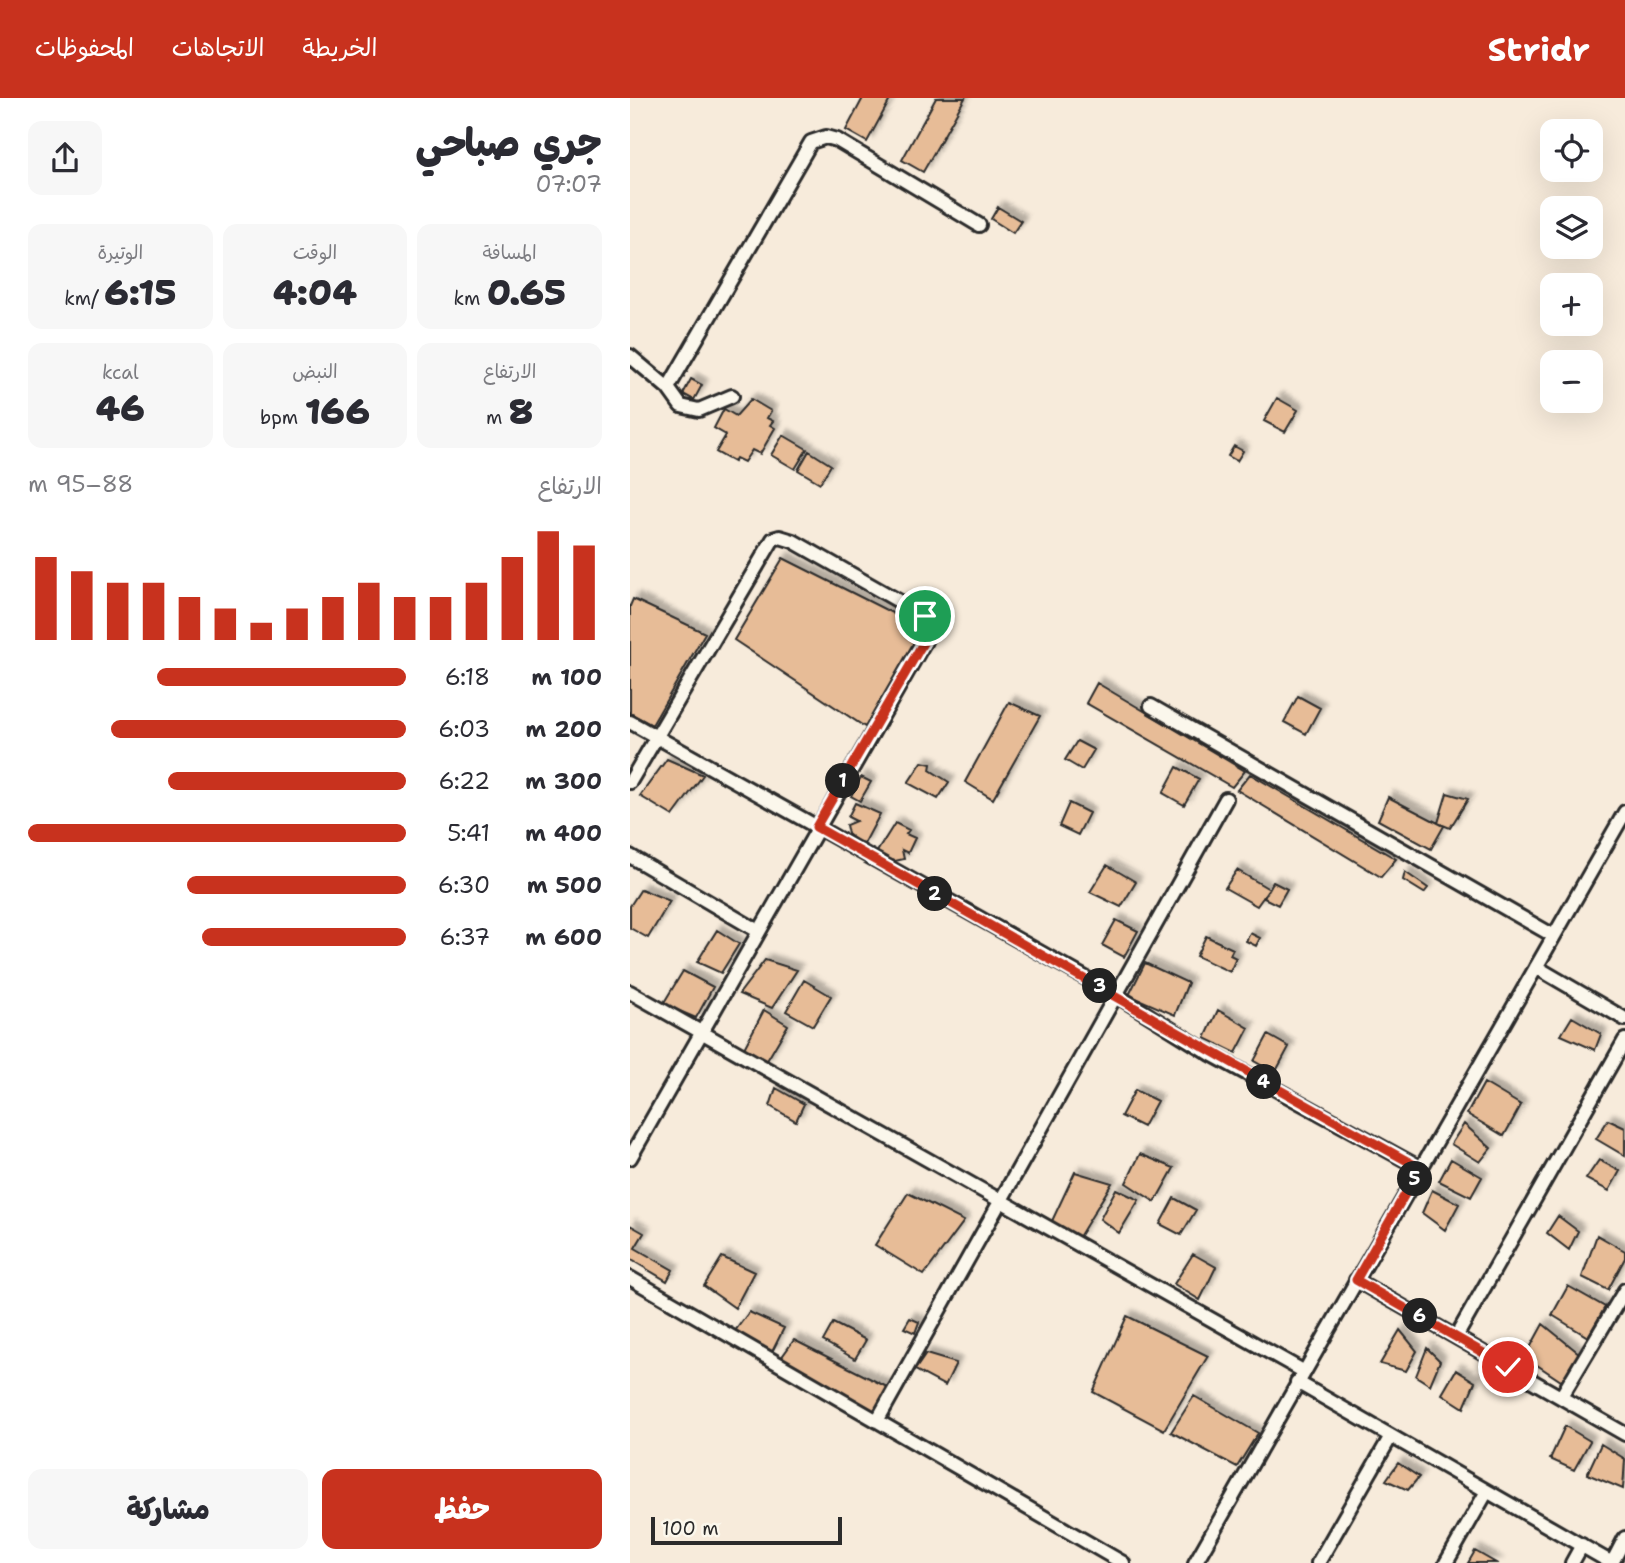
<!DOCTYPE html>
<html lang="ar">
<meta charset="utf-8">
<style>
:root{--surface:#fff;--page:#f7f7f7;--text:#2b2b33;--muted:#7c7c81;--accent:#c8321e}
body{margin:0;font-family:"Shantell Sans","Playpen Sans Arabic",sans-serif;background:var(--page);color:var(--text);direction:rtl;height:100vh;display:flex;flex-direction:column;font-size:26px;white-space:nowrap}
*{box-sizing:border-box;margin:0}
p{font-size:23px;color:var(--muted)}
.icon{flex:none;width:38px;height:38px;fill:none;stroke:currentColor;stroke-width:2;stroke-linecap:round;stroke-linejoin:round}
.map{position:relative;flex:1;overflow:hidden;direction:ltr}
.details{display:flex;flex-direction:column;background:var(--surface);width:630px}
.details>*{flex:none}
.fabs{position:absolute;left:910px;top:21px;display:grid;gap:14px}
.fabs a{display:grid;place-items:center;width:63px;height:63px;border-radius:14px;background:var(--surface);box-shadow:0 7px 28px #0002;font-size:35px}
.scale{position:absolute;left:21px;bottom:18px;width:191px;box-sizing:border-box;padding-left:7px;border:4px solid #2b2b2b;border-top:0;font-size:19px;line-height:24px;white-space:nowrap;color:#2b2b2b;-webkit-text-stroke:5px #fbf7ec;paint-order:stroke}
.pin{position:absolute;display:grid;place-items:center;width:60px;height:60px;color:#fff;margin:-30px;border:4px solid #fff;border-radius:50%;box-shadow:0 2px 7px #0007}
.km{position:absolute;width:35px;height:35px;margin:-18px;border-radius:50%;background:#222;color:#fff;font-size:19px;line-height:35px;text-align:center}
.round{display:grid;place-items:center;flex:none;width:74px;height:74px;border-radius:14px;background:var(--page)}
.overview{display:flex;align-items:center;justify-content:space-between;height:119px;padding:0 28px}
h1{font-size:38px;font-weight:800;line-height:52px}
.metrics{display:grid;grid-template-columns:repeat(3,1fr);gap:10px;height:119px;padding:7px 28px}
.metrics div{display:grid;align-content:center;border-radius:14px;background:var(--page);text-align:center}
.metrics b{font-size:35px;font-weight:800}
.metrics small{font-size:19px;font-weight:400}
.metrics p{font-size:19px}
.chart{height:196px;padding:14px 28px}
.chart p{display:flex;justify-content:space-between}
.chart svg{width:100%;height:126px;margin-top:7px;stroke:var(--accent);stroke-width:6}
.button{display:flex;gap:14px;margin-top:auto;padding:14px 28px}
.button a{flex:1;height:80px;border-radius:14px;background:var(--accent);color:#fff;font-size:28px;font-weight:800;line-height:80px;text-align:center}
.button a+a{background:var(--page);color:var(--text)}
ul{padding:0 28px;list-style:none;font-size:23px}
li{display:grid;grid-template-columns:112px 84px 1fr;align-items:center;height:52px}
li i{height:18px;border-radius:9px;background:var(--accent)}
header{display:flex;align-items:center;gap:42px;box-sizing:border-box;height:98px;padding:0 35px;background:var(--accent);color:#fff}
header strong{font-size:33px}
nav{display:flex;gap:38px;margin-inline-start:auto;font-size:24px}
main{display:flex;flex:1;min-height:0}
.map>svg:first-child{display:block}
.building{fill:#e7bc97;stroke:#2b2b2b;stroke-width:2;filter:url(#shadow)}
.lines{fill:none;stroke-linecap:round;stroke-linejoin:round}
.minor-casing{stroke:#2b2b2b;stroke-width:18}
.minor{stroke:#fbf7ec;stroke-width:12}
.route-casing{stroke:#fff;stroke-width:14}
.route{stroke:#c8321e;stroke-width:9}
</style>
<header>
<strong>Stridr</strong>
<nav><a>الخريطة</a><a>الاتجاهات</a><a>المحفوظات</a></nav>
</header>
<main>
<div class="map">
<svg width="995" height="1465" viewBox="0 0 995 1465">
<defs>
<filter id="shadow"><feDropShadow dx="5.5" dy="-5.5" stdDeviation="2" flood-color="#0004"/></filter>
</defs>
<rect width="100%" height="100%" fill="#f7ebdb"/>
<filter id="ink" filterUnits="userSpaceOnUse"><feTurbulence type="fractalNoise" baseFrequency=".0143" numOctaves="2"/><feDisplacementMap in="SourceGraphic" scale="14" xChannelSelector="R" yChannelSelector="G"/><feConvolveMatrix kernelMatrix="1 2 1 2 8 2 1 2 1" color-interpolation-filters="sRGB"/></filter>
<g filter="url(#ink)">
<path class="building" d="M233,0H261L237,44L216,32Z
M306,0H335L293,74L272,62Z
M368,109L391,123L383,135L361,121Z
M61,281L72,287L64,302L53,296Z
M647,300L668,312L655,334L634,323Z
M121,301L141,313L137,320L143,323L140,327L145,330L130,356L122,352L114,364L106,360L104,364L86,354L96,337L84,330L94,311L106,318Z
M153,337L177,351L165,371L141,357Z
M604,348L613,353L607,363L598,358Z
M179,353L201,367L190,385L168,372Z
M153,460L292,530L235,629L104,542Z
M3,501L75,535L22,627L0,615V508Z
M467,585L615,673L602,689L456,605Z
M668,598L690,610L676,636L654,624Z
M379,604L410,618L363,701L335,684Z
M447,643L464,652L452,672L435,662Z
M37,661L73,677L43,718L10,698Z
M292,664L301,666L300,672L319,684L308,701L278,685Z
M547,669L569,681L554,707L533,695Z
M620,676L766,761L751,779L607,692Z
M231,679L241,684L230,703L221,698Z
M817,695L838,701L820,730L808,725Z
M758,699L814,728L801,751L748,722Z
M225,705L250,716L233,748L218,736L216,727L226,723L218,719Z
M439,705L459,715L448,737L429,728Z
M265,725L279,732L276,736L285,740L278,755L272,752L274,761L265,763L245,757Z
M477,767L506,784L491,809L460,794Z
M607,772L639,791L627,808L595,790Z
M775,774L798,790L794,795L773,782Z
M643,784L657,791L648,807L634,800Z
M11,791L40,803L18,840L0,830V808Z
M486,822L508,833L494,859L472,847Z
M87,832L109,846L91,875L67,864Z
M620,835L630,840L626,848L616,843Z
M576,838L603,851L600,857L606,860L600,874L566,858Z
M135,862L167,872L142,910L109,896Z
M515,865L558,885L545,917L499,897Z
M53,873L83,889L66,920L33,906Z
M174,882L201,898L183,928L156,913Z
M134,912L158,927L135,966L112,954Z
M588,912L619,930L606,955L575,940Z
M942,919L971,936L965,952L931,937Z
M638,937L659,949L645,975L624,963Z
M854,985L891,1007L874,1038L837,1016Z
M146,990L174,1006L166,1023L140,1008Z
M505,992L527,1003L513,1029L491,1018Z
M978,1022L995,1030V1058L966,1041Z
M834,1026L861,1050L850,1064L821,1046Z
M510,1056L544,1070L525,1104L496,1085Z
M821,1061L852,1079L841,1099L809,1083Z
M969,1062L990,1073L979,1093L956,1081Z
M445,1074L482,1085L449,1139L421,1125Z
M486,1091L509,1102L489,1135L470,1121Z
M802,1092L829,1106L815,1132L792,1115Z
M278,1095L334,1123L294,1177L245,1147Z
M544,1100L566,1112L551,1137L530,1126Z
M928,1118L948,1133L939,1152L917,1135Z
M0,1127L14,1135L5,1150L43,1172L37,1183L0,1161Z
M967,1137L995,1153V1160L978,1192L952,1179Z
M563,1156L586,1169L570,1202L544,1186Z
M92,1159L124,1174L105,1210L74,1188Z
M938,1188L975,1209L958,1239L922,1217Z
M119,1214L154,1230L142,1254L105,1233Z
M497,1218L578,1258L534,1332L463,1294Z
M280,1220L289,1224L285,1235L274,1230Z
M203,1225L236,1242L225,1261L193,1243Z
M913,1226L950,1256L934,1285L895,1259Z
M770,1232L787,1253L776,1273L750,1266Z
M164,1242L259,1290L245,1314L151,1260Z
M797,1250L810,1263L800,1287L786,1278Z
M296,1256L326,1265L315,1288L285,1272Z
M826,1272L845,1284L834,1310L812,1296Z
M564,1298L628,1335L607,1369L541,1334Z
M935,1328L960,1343L944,1372L920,1361Z
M971,1346L995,1361L993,1391L957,1376Z
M768,1365L789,1379L778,1392L756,1382Z
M845,1453L866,1465H838Z"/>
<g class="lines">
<defs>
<path id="minor" d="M0,258L38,290L51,308L69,312L102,298
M38,290L181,44L196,39L207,42L349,127
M521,608L924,838
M0,624L486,897L581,956L790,1070
M0,684L143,441L150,439L163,443L295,518L300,524L295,543L0,1060
M0,758L128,833
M906,869L995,921
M0,894L673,1273
M0,1180L493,1465
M726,1182L995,1336
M826,1239L995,942
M667,1284L982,1465
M931,1299L995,1192
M247,1323L596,701
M565,1465L995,714
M688,1465L761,1338
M816,1465L856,1395
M942,1465L952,1447
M982,1465L995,1440"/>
</defs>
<use href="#minor" class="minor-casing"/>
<use href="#minor" class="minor"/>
</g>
</g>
<g class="lines" filter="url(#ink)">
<defs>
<path id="route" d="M295,518L300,524V533L186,729C388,842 588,959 790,1070L726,1182L878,1269"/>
</defs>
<use href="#route" class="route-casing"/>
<use href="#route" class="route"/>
</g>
</svg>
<div class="fabs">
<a><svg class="icon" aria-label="locate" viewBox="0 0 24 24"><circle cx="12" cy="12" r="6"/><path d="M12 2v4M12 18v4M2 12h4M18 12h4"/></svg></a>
<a><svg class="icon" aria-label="layers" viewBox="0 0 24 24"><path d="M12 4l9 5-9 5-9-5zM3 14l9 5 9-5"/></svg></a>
<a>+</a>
<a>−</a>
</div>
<div class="scale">100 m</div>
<div class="pin" style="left:295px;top:518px;background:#1e9e55"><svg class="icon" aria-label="arrive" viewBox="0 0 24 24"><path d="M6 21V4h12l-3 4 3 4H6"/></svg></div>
<div class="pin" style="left:878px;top:1269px;background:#d93025"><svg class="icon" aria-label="check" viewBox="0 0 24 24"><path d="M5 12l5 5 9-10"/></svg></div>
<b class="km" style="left:213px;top:683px">1</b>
<b class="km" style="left:305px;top:796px">2</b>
<b class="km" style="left:470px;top:888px">3</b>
<b class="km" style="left:634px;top:984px">4</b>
<b class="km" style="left:785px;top:1081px">5</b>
<b class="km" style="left:790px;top:1218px">6</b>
</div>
<section class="details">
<div class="overview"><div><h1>جري صباحي</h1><p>07:07</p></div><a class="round"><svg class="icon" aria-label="share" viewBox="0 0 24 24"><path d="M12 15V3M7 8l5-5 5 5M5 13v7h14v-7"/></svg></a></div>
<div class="metrics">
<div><p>المسافة</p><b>0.65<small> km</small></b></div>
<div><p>الوقت</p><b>4:04</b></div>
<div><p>الوتيرة</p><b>6:15<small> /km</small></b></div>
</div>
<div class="metrics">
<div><p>الارتفاع</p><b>8<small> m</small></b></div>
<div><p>النبض</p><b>166<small> bpm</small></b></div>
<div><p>kcal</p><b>46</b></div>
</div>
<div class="chart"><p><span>الارتفاع</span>88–95 m</p>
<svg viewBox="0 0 160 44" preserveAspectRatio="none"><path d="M5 44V15M15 44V20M25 44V24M35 44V24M45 44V29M55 44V33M65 44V38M75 44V33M85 44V29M95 44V24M105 44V29M115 44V29M125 44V24M135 44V15M145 44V6M155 44V11"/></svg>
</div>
<ul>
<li><b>100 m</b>6:18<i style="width:66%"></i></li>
<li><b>200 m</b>6:03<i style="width:78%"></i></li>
<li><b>300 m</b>6:22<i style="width:63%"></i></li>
<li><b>400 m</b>5:41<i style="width:100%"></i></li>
<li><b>500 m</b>6:30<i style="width:58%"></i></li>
<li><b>600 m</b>6:37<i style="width:54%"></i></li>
</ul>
<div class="button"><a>حفظ</a><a>مشاركة</a></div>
</section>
</main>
